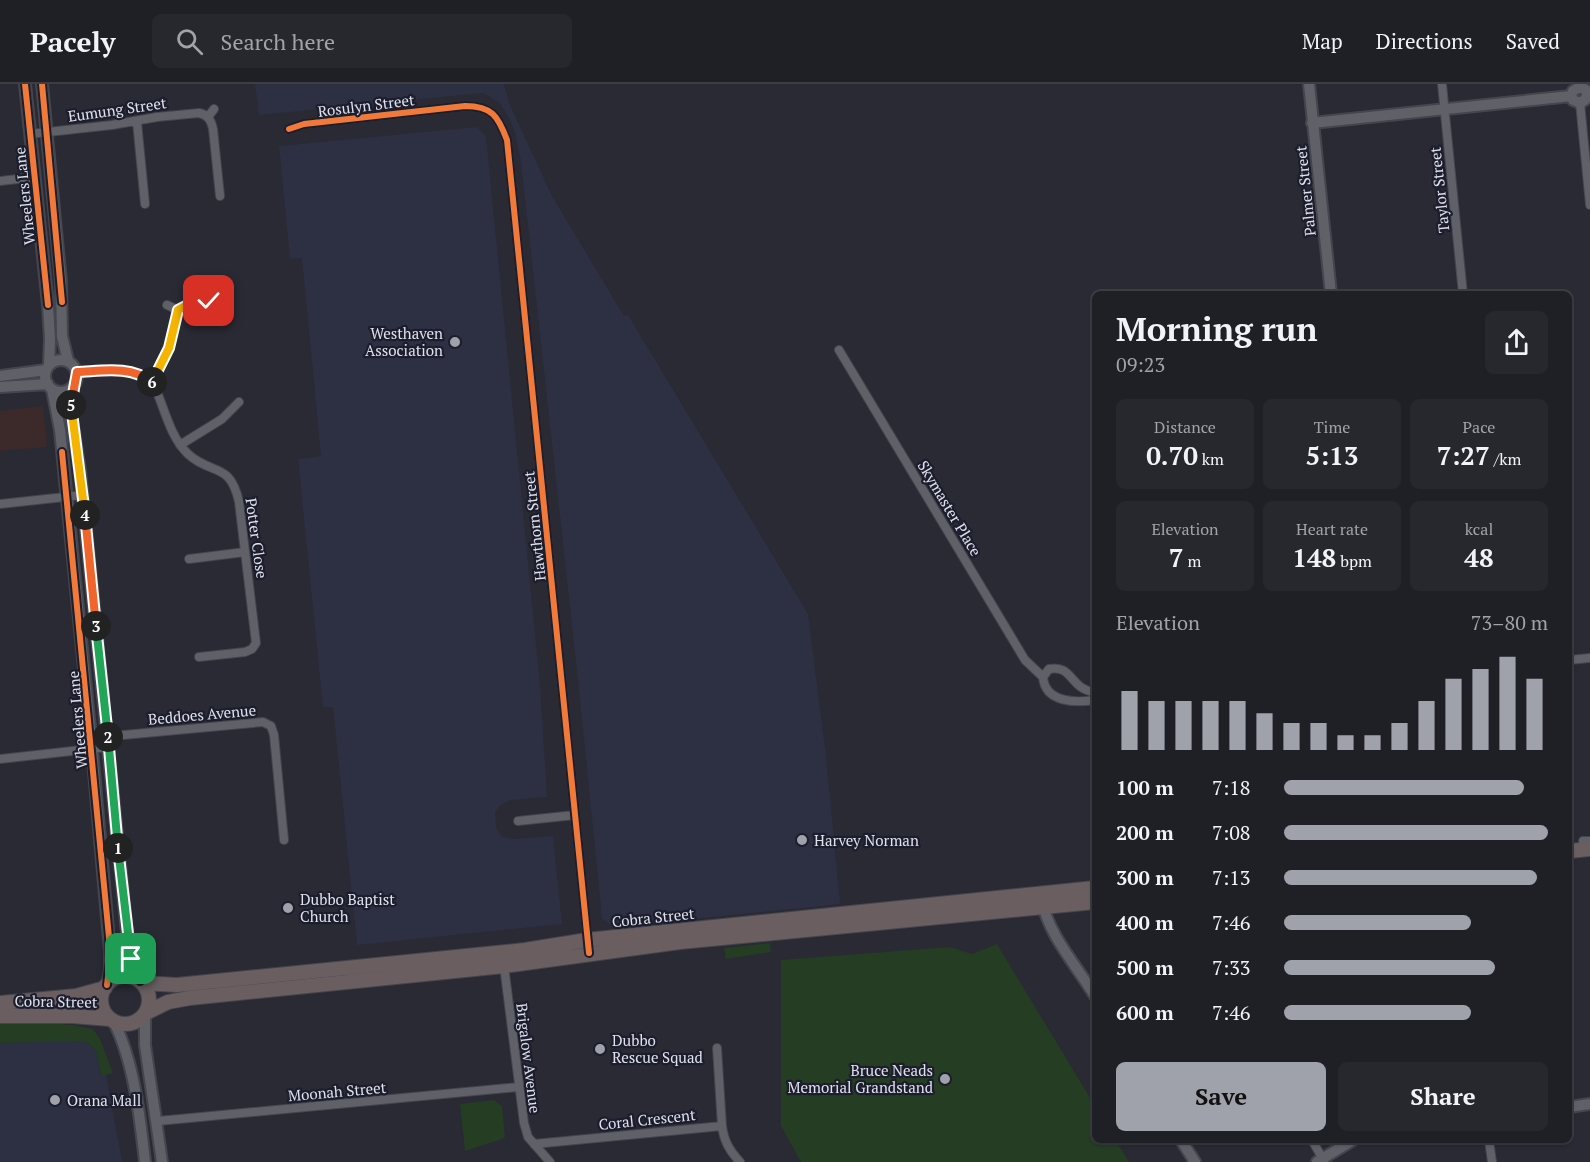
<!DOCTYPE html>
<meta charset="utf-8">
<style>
:root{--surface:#1f2026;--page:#27282e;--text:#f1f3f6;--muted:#a1a3a7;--line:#3c3e43;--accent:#9fa1ab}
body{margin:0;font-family:"PT Serif",serif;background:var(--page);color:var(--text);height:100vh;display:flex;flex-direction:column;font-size:22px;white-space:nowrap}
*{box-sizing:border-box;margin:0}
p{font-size:20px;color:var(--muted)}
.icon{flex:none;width:33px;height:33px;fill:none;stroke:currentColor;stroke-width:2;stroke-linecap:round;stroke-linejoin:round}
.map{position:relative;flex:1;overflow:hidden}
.side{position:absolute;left:1092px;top:207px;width:480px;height:852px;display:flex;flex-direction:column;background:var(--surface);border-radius:9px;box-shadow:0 2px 4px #0004,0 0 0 2px var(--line)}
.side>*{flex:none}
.pin{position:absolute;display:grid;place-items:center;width:51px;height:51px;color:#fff;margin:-26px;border-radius:12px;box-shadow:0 3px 9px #0006}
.km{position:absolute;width:30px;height:30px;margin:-15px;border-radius:50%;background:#222;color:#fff;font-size:16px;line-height:30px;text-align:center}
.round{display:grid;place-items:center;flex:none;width:63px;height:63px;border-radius:9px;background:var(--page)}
.headline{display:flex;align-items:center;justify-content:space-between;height:102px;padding:0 24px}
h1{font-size:33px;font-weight:800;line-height:45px}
.metrics{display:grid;grid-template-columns:repeat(3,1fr);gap:9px;height:102px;padding:6px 24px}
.metrics div{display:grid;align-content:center;border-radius:9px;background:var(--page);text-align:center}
.metrics b{font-size:26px;font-weight:800}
.metrics small{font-size:16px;font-weight:400}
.metrics p{font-size:16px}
.chart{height:168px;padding:12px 24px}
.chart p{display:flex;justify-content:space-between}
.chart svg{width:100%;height:108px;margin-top:6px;stroke:var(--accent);stroke-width:6}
.button{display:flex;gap:12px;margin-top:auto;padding:12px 24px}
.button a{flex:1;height:69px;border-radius:9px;background:var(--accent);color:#111;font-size:24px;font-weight:800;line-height:69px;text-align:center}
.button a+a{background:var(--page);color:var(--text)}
ul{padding:0 24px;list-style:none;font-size:20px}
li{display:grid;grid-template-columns:96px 72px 1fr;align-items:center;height:45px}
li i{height:15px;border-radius:8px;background:var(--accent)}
header{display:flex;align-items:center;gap:36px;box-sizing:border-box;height:84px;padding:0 30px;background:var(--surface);border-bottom:2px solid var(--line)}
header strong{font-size:28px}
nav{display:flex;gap:33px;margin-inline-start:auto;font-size:21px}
.search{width:420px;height:54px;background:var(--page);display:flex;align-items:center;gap:15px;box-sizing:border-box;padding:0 21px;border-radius:9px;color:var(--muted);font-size:22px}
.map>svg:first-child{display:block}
.built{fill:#2d2f43}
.education{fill:#3b2a29}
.green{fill:#243d23}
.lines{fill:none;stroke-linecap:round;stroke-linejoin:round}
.street-casing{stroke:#44454d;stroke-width:10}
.secondary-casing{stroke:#44454d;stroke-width:14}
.highway-casing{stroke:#44454d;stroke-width:16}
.street{stroke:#606168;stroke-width:8}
.secondary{stroke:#606168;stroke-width:10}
.highway{stroke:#6a5e61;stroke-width:14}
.cycleway-casing{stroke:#1c1d2d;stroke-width:10}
.cycleway{stroke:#f17a3a;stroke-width:6}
.split-1-casing{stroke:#fff;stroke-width:12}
.split-2-casing{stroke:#fff;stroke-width:12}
.split-3-casing{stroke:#fff;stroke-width:12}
.split-4-casing{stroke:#fff;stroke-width:12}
.split-5-casing{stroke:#fff;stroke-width:12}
.split-6-casing{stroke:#fff;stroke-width:12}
.split-7-casing{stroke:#fff;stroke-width:12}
.split-1{stroke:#22a559;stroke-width:8}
.split-2{stroke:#22a559;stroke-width:8}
.split-3{stroke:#22a559;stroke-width:8}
.split-4{stroke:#f0652b;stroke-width:8}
.split-5{stroke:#f5b400;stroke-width:8}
.split-6{stroke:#f0652b;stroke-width:8}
.split-7{stroke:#f5b400;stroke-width:8}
.poi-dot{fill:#9fa1ab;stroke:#1c1d2d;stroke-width:2}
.labels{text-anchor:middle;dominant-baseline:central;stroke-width:4.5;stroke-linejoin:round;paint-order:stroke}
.street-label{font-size:15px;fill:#dfe1ec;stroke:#1c1d2d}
.poi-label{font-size:15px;fill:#dfe1ec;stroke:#1c1d2d;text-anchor:start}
</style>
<header>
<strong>Pacely</strong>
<div class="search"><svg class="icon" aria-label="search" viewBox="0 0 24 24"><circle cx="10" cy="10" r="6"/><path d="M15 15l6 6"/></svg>Search here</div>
<nav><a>Map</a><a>Directions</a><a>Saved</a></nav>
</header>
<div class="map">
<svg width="1590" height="1078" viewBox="0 0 1590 1078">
<rect width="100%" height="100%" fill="#292a33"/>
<path class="built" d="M255,0H504L509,19L552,112L624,232L628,231L808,530L826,672L840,820L613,843L602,834L578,596L521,78L516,52L511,38L500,19L483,9L259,31Z
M477,43L486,52L540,601L547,713L511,716L502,720L495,728L496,743L502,753L514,755L553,752L562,840L357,861L333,623H323L298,375L321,372L302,174L290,175L279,62Z
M53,957H85L96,966L101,992L106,991L122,1078H0V959Z"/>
<path class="education" d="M43,322L47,363L0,367V327Z"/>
<path class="green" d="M770,859L771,868L726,875L724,864Z
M997,860L1095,1022V1056H1115L1129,1078H801L781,1042V876L950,863L972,870Z
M47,939L73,941L93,945L100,955L113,989L101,992L96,966L85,957L0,959V940Z
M494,1016L502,1022L505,1054L465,1067L460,1020Z"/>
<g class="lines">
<defs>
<path id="street" d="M1442,0L1463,210
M1580,19L1590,121
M208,33L214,25
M137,38L145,120
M289,45L304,40L465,22C492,22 498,32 507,56L589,869
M30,50L112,41L157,33L199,29C208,31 211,36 213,45L220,112
M0,97L35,93
M167,221L178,226
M839,266L1025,576L1043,593
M77,288C103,288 130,281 153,299C164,321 169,352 188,370C212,392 230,377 239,418L256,559L252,565L245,568L199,573
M153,299L169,264L178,226C191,217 209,217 225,211
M180,361L222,335L239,318
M0,420L83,411
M189,475L245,468
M1569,576L1590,574
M1095,608C1070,606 1073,580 1049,585L1043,593C1045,619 1076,619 1095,616
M91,654L263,638L271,642L274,651L284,756
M0,675L108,663
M518,737L575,731
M1583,757H1590
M494,869L504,882L524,1039L528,1053L550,1078
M717,964L722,1042
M158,1037L518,1003
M1312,1056L1324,1077
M1489,1056L1492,1078
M534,1060L722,1042C724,1057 729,1066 740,1078"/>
<path id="secondary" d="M25,0L48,221L50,255L49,281
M42,0L61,198L62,252L68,277
M1309,0L1331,210
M1571,12L1573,16L1580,19L1586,15L1587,10
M1571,12L1573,7L1580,3L1586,6L1587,10
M1312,39L1571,12
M45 292a16 16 0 1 1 32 0a16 16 0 1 1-32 0Z
M0,292L46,286
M73,302L71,329L80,386L128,859L133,882L140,897
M0,303L48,300
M52,305L60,346L91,654L110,868V886L107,901
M1042,817C1049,852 1077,882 1095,912
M145,930V961L162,1078
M114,938C134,978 140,1033 145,1078
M1569,1023L1590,1020
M1181,1056L1195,1078
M1317,1078L1353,1056"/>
<path id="highway" d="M1569,767L1590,765
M101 916a24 24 0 1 1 48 0a24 24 0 1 1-48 0Z
M142,899L177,901L525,866L587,856L1095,804
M0,919L76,912L105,904
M146,929L168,918L190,914L504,882L680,858L1095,818
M0,932H72L110,935"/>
</defs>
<use href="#street" class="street-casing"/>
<use href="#secondary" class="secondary-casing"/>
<use href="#highway" class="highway-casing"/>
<use href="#street" class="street"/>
<use href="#secondary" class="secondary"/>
<use href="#highway" class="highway"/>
<defs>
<path id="cycleway" d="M25,0L48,221
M42,0L62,218
M289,45L304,40L465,22C492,22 498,32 507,56L589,869
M62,368L109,853L110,877L107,901
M78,368L128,859L133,882L140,897"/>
</defs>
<use href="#cycleway" class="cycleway-casing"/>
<use href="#cycleway" class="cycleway"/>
</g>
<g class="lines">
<defs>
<path id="split-1" d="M118,764L131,875"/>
<path id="split-2" d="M108,653L118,764"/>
<path id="split-3" d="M96,542L108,653"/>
<path id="split-4" d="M85,431L96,542"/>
<path id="split-5" d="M71,321L85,431"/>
<path id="split-6" d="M71,321L77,288C102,287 130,281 152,298"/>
<path id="split-7" d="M152,298L169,264L178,226L191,219L209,217"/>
</defs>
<use href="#split-1" class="split-1-casing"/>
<use href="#split-2" class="split-2-casing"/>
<use href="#split-3" class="split-3-casing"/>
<use href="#split-4" class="split-4-casing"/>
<use href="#split-5" class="split-5-casing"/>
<use href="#split-6" class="split-6-casing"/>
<use href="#split-7" class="split-7-casing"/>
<use href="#split-1" class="split-1"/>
<use href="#split-2" class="split-2"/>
<use href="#split-3" class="split-3"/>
<use href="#split-4" class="split-4"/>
<use href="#split-5" class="split-5"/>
<use href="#split-6" class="split-6"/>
<use href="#split-7" class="split-7"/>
</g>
<g class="poi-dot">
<circle cx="455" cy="258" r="6"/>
<circle cx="802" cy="756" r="6"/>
<circle cx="288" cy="824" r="6"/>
<circle cx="600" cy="965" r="6"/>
<circle cx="945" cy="995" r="6"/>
<circle cx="55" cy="1016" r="6"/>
</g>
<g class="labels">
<g class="street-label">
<text transform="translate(366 21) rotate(-7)">Rosulyn Street</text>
<text transform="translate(117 25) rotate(-8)">Eumung Street</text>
<text transform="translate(1439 106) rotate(-96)">Taylor Street</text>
<text transform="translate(1305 107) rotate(-96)">Palmer Street</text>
<text transform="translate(24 112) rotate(-96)">Wheelers Lane</text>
<text transform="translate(950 424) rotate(59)">Skymaster Place</text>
<text transform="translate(534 442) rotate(-96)">Hawthorn Street</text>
<text transform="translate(257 454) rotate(82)">Potter Close</text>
<text transform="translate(202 630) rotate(-5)">Beddoes Avenue</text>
<text transform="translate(77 636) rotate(-95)">Wheelers Lane</text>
<text transform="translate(653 833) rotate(-6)">Cobra Street</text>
<text transform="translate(56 917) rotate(1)">Cobra Street</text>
<text transform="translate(529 974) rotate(83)">Brigalow Avenue</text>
<text transform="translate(337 1007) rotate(-5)">Moonah Street</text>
<text transform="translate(647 1035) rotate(-6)">Coral Crescent</text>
</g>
<g class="poi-label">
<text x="443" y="249" text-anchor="end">Westhaven<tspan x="443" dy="17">Association</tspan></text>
<text x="814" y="756">Harvey Norman</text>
<text x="300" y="815">Dubbo Baptist<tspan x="300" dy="17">Church</tspan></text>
<text x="612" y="956">Dubbo<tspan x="612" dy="17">Rescue Squad</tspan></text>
<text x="933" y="986" text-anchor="end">Bruce Neads<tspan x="933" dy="17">Memorial Grandstand</tspan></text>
<text x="67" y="1016">Orana Mall</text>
</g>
</g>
</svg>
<div class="pin" style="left:131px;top:875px;background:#1e9e55"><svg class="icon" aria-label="arrive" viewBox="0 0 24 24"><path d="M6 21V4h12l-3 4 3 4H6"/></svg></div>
<div class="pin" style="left:209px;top:217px;background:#d93025"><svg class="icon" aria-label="check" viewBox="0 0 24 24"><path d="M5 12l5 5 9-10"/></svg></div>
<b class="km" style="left:118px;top:764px">1</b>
<b class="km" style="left:108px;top:653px">2</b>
<b class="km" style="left:96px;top:542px">3</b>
<b class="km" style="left:85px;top:431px">4</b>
<b class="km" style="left:71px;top:321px">5</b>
<b class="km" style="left:152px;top:298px">6</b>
<section class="side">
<div class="headline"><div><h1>Morning run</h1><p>09:23</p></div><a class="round"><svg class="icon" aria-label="share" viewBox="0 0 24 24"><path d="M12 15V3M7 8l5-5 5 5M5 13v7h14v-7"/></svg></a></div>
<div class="metrics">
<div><p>Distance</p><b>0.70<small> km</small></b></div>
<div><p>Time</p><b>5:13</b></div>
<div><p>Pace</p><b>7:27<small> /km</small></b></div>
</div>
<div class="metrics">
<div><p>Elevation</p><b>7<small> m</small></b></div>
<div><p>Heart rate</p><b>148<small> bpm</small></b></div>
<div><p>kcal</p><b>48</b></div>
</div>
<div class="chart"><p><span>Elevation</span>73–80 m</p>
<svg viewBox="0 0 160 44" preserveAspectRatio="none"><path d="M5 44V20M15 44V24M25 44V24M35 44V24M45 44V24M55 44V29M65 44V33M75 44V33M85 44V38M95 44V38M105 44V33M115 44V24M125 44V15M135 44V11M145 44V6M155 44V15"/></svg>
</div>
<ul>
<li><b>100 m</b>7:18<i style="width:91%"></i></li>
<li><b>200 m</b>7:08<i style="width:100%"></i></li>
<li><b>300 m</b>7:13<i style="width:96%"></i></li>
<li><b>400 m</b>7:46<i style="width:71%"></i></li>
<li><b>500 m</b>7:33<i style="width:80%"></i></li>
<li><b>600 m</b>7:46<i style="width:71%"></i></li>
</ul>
<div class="button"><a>Save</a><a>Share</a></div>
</section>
</div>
